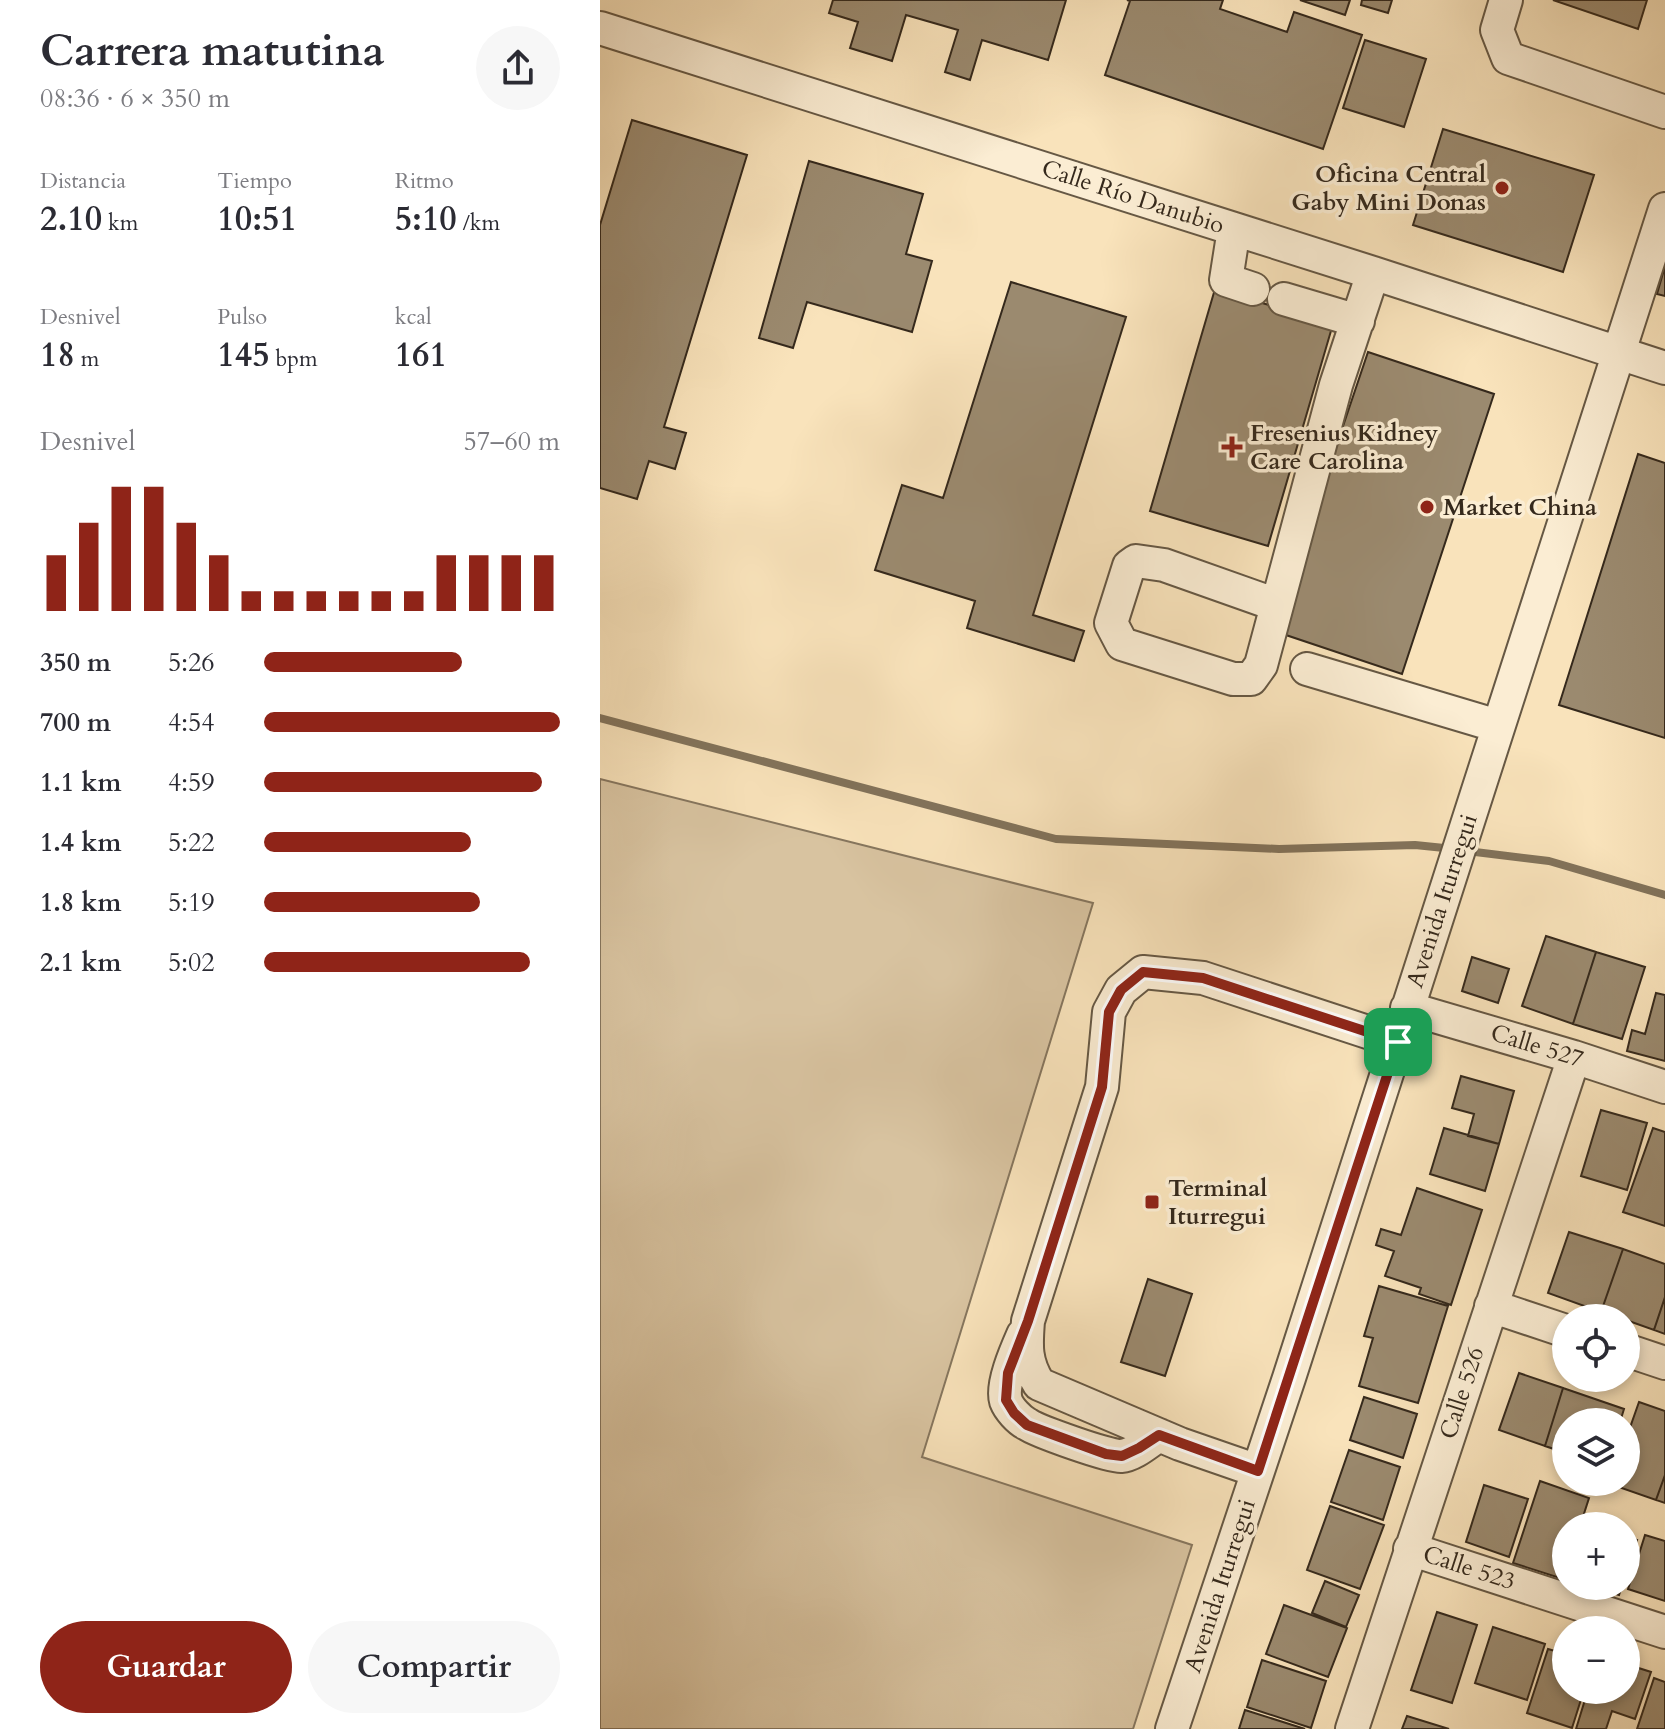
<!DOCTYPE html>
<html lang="es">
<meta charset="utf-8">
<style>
:root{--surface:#fff;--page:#f7f7f7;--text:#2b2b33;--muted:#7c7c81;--accent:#8f2418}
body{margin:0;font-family:Cardo,serif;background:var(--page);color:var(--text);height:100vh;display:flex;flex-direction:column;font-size:30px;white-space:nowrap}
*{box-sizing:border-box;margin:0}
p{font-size:26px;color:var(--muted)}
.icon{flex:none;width:44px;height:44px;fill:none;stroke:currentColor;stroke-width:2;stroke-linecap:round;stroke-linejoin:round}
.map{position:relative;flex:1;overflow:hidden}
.details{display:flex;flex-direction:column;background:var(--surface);width:600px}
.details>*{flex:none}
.buttons{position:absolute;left:952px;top:1304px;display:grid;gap:16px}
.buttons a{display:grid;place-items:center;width:88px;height:88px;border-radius:50%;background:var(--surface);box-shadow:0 4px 12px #0003;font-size:40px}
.pin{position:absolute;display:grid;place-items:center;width:68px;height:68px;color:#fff;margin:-34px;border-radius:16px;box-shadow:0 4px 12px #0006}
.round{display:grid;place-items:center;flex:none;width:84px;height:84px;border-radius:42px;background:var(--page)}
.head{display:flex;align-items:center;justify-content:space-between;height:136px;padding:0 40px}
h1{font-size:44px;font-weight:700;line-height:60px}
.metrics{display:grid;grid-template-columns:repeat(3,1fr);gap:12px;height:136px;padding:8px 40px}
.metrics div{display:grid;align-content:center}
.metrics b{font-size:34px;font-weight:700}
.metrics small{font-size:22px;font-weight:400}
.metrics p{font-size:22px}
.chart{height:224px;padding:16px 40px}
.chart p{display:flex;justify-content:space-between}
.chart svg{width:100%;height:144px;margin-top:8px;stroke:var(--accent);stroke-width:6}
.button{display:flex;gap:16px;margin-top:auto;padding:16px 40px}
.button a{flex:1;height:92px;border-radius:48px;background:var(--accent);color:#fff;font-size:32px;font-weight:700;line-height:92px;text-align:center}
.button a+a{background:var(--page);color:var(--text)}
ul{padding:0 40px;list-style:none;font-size:26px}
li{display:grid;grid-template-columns:128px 96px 1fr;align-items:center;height:60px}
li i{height:20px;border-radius:10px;background:var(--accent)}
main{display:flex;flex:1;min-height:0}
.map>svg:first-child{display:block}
.green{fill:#d8c3a0;stroke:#86765e;stroke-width:2}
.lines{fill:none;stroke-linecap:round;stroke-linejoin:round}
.stream{stroke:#82735b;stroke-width:8}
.building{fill:#9b8a6f;stroke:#35291c;stroke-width:2}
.minor-casing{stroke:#665844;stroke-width:36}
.minor{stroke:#fbedd3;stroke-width:32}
.route-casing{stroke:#fff;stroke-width:16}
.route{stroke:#8f2418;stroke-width:10}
.poi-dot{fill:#8f2418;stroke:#fbedd3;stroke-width:3}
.labels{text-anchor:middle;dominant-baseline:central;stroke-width:7;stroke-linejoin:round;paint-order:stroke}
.poi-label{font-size:24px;font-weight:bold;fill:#35291c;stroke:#fbedd3;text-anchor:start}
.street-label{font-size:24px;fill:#35291c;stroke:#fbedd3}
</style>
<main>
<section class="details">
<div class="head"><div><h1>Carrera matutina</h1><p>08:36 · 6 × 350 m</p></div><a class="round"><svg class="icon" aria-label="share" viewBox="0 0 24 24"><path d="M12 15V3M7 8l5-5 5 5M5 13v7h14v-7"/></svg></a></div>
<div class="metrics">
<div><p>Distancia</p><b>2.10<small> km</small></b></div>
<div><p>Tiempo</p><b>10:51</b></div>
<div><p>Ritmo</p><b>5:10<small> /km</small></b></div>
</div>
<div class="metrics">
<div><p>Desnivel</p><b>18<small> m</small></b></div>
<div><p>Pulso</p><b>145<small> bpm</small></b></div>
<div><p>kcal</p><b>161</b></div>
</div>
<div class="chart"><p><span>Desnivel</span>57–60 m</p>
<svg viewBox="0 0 160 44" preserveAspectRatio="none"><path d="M5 44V27M15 44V17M25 44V6M35 44V6M45 44V17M55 44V27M65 44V38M75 44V38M85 44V38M95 44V38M105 44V38M115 44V38M125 44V27M135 44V27M145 44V27M155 44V27"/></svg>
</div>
<ul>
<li><b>350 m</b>5:26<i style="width:67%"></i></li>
<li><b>700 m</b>4:54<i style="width:100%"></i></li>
<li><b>1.1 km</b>4:59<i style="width:94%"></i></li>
<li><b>1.4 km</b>5:22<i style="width:70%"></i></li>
<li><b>1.8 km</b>5:19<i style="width:73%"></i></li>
<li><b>2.1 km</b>5:02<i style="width:90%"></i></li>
</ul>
<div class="button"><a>Guardar</a><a>Compartir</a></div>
</section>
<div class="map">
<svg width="1065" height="1729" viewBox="0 0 1065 1729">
<rect width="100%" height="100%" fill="#f9e3bb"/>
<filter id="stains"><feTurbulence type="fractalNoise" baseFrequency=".0025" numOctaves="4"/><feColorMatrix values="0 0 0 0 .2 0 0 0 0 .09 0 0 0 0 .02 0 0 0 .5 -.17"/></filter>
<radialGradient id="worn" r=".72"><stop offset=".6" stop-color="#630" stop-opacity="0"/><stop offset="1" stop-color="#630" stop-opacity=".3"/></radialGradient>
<path class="green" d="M0,779L493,903L322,1457L592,1545L533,1729H0Z"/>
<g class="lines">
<path class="stream" d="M0,718L456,839L679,849L815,845L854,849
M867,851L949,861L1065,895"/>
</g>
<path class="building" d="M233,0H466L448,60L382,40L370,80L345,72L358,30L306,15L292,61L250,48L258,22L229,13Z
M527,0H623L620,9L687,32L694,12L762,35L723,149L505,75L530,1Z
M700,0H750L745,15Z
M762,0H792L788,13L761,5Z
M953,0H1047L1038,29Z
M765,40L826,59L804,127L743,108Z
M32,120L147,155L64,427L86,433L75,469L49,461L37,499L0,488V225Z
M843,129L994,175L963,272L813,225Z
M209,161L323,194L306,254L332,261L312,332L207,302L193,348L159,338Z
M1065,266V296L1057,294Z
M411,282L526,317L433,615L484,631L474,661L367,628L375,601L275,570L302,485L343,498Z
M615,289L733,324L668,546L550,511Z
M768,352L894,394L802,674L674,631Z
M1038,454L1065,463V738L959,705Z
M946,936L996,952L973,1024L922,1006Z
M996,952L1045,967L1022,1039L973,1024Z
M872,957L909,969L898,1003L862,991Z
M1056,993L1065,995V1061L1027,1051L1032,1030L1045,1034Z
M861,1076L914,1091L899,1144L868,1136L874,1114L852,1108Z
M1001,1110L1047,1123L1027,1190L981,1176Z
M844,1128L899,1144L885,1191L830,1174Z
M1053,1128L1065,1132V1226L1023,1212Z
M817,1188L882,1210L851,1305L819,1294L821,1288L785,1276L794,1251L776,1245L781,1229L801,1235Z
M969,1232L1023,1249L1001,1312L948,1293Z
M1023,1249L1065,1264V1297L1054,1330L1026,1320V1318H1019L1001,1312Z
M548,1279L592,1294L565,1376L521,1362Z
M779,1286L848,1306L818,1403L759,1386L773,1338L764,1336Z
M1065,1297V1334L1054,1330Z
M919,1373L963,1388L945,1446L899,1430Z
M963,1388L1024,1409L1020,1422H966V1453L945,1446Z
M764,1397L817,1414L803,1458L750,1440Z
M1039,1402L1065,1411V1475L1056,1500L1010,1484L1011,1482H1026V1439Z
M749,1450L800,1467L783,1520L731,1502Z
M1065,1475V1503L1056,1500Z
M940,1481L989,1498L980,1526H966V1568L963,1579L913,1563Z
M884,1485L928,1499L909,1557L866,1542Z
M730,1506L784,1525L760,1589L707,1570Z
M1045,1535L1065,1541V1601L1028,1589Z
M1026,1537L1037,1540L1026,1574Z
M725,1581L759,1595L746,1627L712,1613Z
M990,1586H1022L1019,1595Z
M684,1605L747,1628L728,1677L666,1654Z
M837,1612L877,1625L852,1703L811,1690Z
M893,1627L945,1644L927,1700L875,1683Z
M948,1649L966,1654V1690H984L972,1728L927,1713Z
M662,1660L726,1681L711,1728L647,1707Z
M1026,1664L1051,1672L1035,1719L1012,1711L1006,1729H976L988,1690H1026Z
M1054,1678L1065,1682V1729H1037Z
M645,1710L705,1729H639Z
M807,1716L849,1729H802Z"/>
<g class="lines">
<defs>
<path id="minor" d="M906,0L897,30L908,58L1065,112
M0,28L773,273L1065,368
M634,229L626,280L653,289
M684,299L758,321
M677,605L564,565L536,561L529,566L511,623L522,644L633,679H651L661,665L736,385L773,273
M707,669L898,726
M807,1008L974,1057L1065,1087
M891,1306L966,1331
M423,1335C416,1351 401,1385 406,1401C409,1409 419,1420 427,1424C437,1431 510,1457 521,1456C534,1455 548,1442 559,1435
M1026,1350L1065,1363
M658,1471L580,1444L439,1384C425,1362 426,1346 428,1321L502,1087L509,1012L521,990L543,972L603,978L798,1042
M810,1549L1065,1632
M572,1729L689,1378L1065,209
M752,1729L974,1057"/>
</defs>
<use href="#minor" class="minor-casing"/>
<use href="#minor" class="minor"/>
</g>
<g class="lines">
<defs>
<path id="route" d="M543,972L603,978L798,1042L658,1471L559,1435L539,1448L522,1456L506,1454L427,1425L414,1413L406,1400L408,1373L428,1321L502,1087L509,1012L521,990Z"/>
</defs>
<use href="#route" class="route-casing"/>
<use href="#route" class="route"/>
</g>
<g class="poi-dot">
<circle cx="902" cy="188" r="8"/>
<path d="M628 435h8v8h8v8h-8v8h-8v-8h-8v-8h8z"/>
<circle cx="827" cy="507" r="8"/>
<rect x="544" y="1194" width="16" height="16" rx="4"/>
</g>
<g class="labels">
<g class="poi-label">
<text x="886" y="174" text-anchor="end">Oficina Central<tspan x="886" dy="28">Gaby Mini Donas</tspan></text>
<text x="650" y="433">Fresenius Kidney<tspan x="650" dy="28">Care Carolina</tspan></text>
<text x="843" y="507">Market China</text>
<text x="568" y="1188">Terminal<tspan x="568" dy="28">Iturregui</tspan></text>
</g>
<g class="street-label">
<text transform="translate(533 197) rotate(18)">Calle Río Danubio</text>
<text transform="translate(842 901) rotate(-72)">Avenida Iturregui</text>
<text transform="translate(937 1046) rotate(17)">Calle 527</text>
<text transform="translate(862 1393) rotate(-72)">Calle 526</text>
<text transform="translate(869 1568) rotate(18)">Calle 523</text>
<text transform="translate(620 1586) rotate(-72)">Avenida Iturregui</text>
</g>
</g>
<rect width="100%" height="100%" filter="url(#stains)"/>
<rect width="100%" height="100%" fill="url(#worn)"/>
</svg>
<div class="buttons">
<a><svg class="icon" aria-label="locate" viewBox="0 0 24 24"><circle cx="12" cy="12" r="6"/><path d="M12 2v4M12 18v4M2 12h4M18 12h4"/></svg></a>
<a><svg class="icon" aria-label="layers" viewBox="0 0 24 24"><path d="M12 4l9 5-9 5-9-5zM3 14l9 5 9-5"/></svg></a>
<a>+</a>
<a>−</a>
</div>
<div class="pin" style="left:798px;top:1042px;background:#1e9e55"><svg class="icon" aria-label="arrive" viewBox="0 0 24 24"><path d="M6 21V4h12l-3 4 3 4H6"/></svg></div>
</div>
</main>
